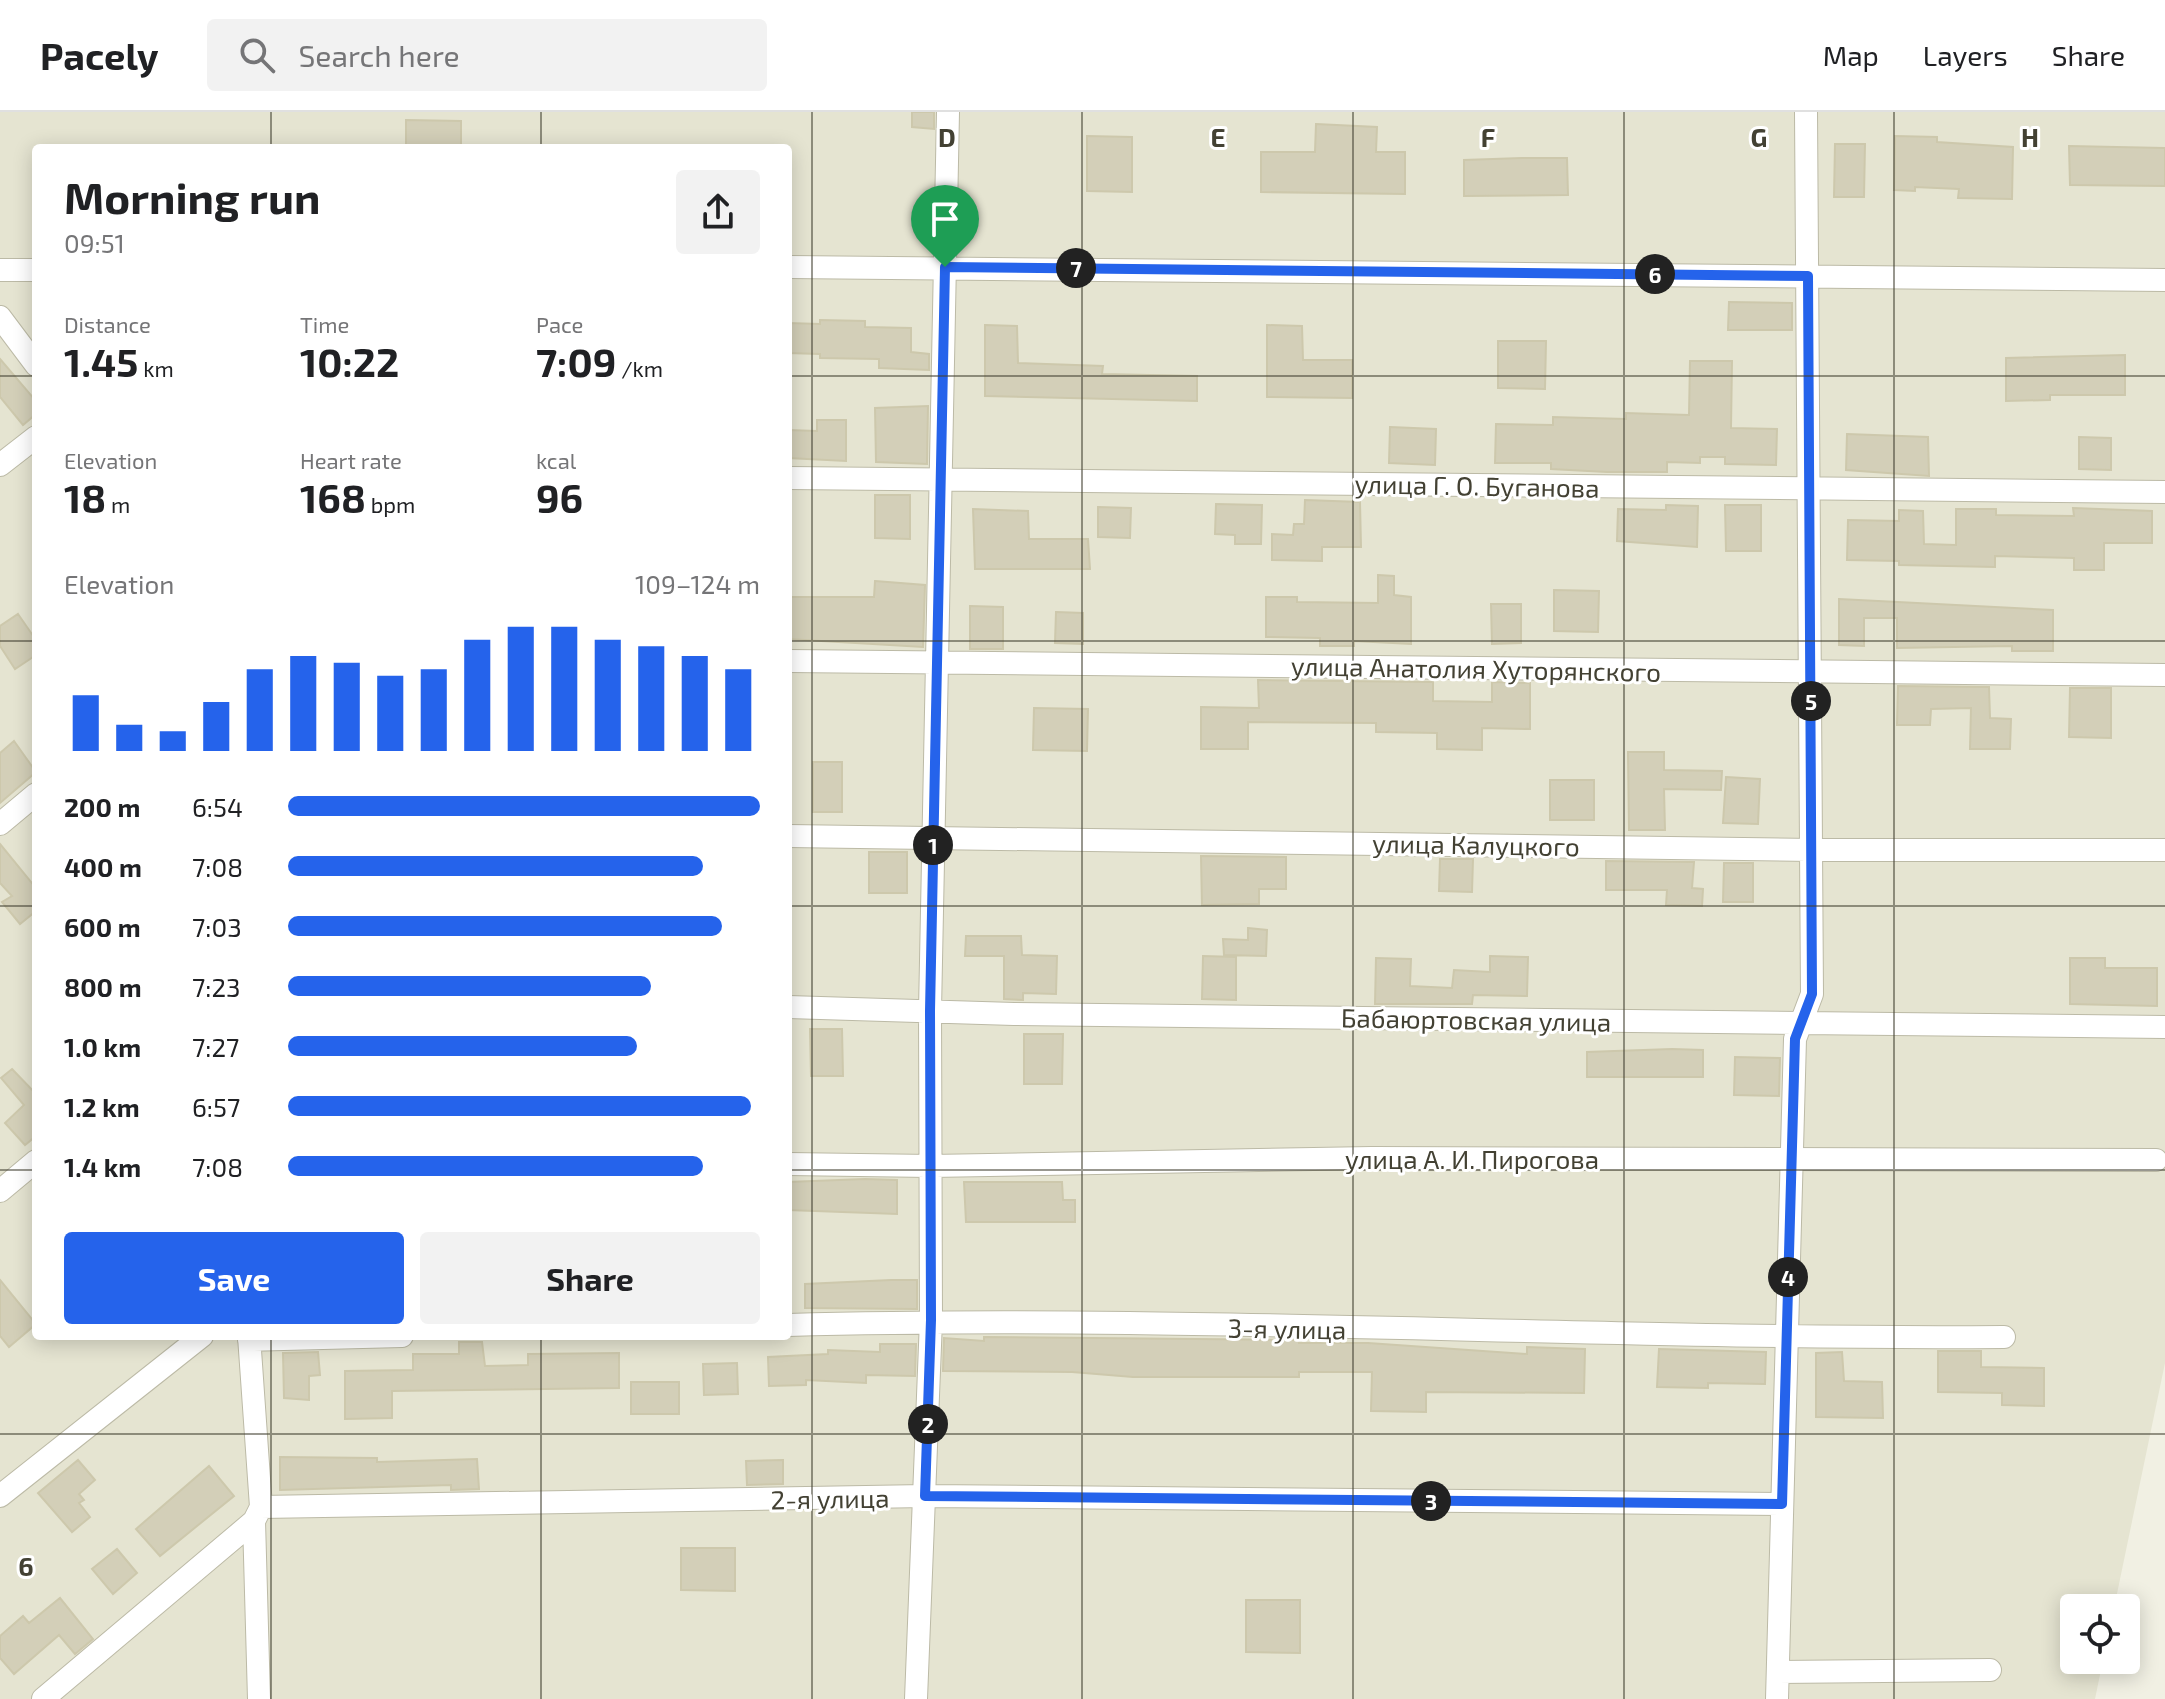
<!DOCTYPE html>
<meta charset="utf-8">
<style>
:root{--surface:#fff;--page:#f2f2f2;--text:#202124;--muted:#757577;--line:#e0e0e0;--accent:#2563eb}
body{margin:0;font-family:"Exo 2",sans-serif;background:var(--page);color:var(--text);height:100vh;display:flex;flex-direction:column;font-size:30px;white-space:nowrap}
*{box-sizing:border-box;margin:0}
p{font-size:26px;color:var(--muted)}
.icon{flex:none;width:44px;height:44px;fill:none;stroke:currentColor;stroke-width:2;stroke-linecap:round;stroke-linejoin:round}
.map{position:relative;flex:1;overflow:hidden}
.side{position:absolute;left:32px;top:32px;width:760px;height:1196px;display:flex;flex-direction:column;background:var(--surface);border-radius:8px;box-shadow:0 4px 20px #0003}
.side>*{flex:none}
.controls{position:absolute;left:2060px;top:1482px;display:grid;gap:16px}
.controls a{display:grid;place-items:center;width:80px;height:80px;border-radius:8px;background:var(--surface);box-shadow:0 4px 20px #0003;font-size:40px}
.pin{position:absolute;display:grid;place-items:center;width:68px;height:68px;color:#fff;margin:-82px -34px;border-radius:50% 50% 50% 0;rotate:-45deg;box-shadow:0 0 8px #0007}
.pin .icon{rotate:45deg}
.km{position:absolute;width:40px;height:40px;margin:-20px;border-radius:50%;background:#222;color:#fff;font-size:22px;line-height:40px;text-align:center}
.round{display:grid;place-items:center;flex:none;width:84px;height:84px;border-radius:8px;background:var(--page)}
.head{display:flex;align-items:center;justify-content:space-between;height:136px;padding:0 32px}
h1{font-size:44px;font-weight:700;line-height:60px}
.stats{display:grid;grid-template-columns:repeat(3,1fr);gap:12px;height:136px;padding:8px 32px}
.stats div{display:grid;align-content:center}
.stats b{font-size:40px;font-weight:700}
.stats small{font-size:22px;font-weight:400}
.stats p{font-size:22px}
.chart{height:224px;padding:16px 32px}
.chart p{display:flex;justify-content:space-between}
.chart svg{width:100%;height:144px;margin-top:8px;stroke:var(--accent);stroke-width:6}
.primary-button{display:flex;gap:16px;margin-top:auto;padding:16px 32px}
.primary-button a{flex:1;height:92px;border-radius:8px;background:var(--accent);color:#fff;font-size:32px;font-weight:700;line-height:92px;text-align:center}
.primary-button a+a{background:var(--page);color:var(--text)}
ul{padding:0 32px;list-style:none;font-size:26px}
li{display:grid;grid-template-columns:128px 96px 1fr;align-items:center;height:60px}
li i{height:20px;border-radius:10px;background:var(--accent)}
header{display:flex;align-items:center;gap:48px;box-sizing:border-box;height:112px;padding:0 40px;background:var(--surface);border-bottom:2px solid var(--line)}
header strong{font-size:38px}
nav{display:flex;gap:44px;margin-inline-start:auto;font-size:28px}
.search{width:560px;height:72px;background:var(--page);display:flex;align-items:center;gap:20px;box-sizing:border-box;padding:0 28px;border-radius:8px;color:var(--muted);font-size:30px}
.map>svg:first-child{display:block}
.residential{fill:#e5e4d1;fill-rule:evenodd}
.building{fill:#d3cfb8;stroke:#cdc8ac;stroke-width:2}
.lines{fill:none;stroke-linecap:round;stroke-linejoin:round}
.minor-casing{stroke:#bcbaa6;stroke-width:24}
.minor{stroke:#fff;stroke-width:22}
.route-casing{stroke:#fff;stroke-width:16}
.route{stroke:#2563eb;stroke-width:10}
.grid{fill:none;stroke:#434133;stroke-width:2;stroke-opacity:0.55}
.labels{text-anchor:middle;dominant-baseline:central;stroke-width:6;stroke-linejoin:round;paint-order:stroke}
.street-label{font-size:26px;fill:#434133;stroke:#fff}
.grid-label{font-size:26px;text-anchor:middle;font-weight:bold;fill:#434133;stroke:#fff;stroke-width:6;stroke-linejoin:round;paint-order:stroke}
</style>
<header>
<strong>Pacely</strong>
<div class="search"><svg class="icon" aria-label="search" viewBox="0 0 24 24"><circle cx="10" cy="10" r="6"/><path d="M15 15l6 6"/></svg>Search here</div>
<nav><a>Map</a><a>Layers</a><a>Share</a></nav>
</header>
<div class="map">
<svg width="2165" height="1587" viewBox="0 0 2165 1587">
<rect width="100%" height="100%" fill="#f1f0e3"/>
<path class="residential" d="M0,0H2165V1251L2114,1496H2074V1548H2103L2095,1587H0ZM36,36H788V1224H36Z"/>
<path class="building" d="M912,0H934V17L912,15Z
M406,8L461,9V36H406Z
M1316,12L1377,15L1376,40H1405V82L1261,80V40H1315Z
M1087,24L1132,25V80L1087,79Z
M1895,24L1937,25V30L2013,35L2012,87L1958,86L1959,77L1915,75V79L1894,78Z
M1835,32H1865L1864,85H1834Z
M2069,34L2165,36V74L2070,73Z
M1522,46H1567L1568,83L1464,84V48Z
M1729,190L1792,191V218H1728Z
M820,208L865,209V215L911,216V240L929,242V258L879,256V247L820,246V242L788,241V211L820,212Z
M985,213L1017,214L1018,251L1103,254L1102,262L1197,264V289L985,284Z
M1267,213L1302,214L1303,248H1352V286L1267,285Z
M1498,229H1546L1545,277L1498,276Z
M2125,243V283H2050V288L2006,289V246Z
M0,247L36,289V302L23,313L0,285Z
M1690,249H1732L1731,316L1777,317L1776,353L1725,352V345H1700V351L1667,350V360H1607L1551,357V351H1495L1496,312L1553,313V305L1626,307V301L1689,303Z
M928,294L927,352L876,350L875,296Z
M817,308H846V349L788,346V318L817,319Z
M1390,315L1436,317L1435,353L1389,351Z
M1847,322L1928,325L1929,364L1846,358Z
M2079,325L2111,326V358L2079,357Z
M875,383H910V427L875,426Z
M1305,388L1360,390L1361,435H1322V449L1272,448V422L1293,423L1294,412H1304Z
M1216,392L1262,393L1261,432H1235V423L1215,422Z
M1666,393L1698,394L1697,435L1617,429L1618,397L1666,398Z
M1725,393H1761V439H1726Z
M1098,395L1131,396L1130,426L1098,425Z
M2073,396L2152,399V431H2104V458H2074V446L1995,444V455L1899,453V449L1847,448L1848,408L1899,409V398L1923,399L1924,432L1956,433V397H1996V403L2074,404Z
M973,397L1028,399L1029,427H1088L1090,457H975Z
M1378,463L1394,464V483L1411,485V532L1354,529V534H1320V526L1266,525V485H1297V490L1378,491Z
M875,469L925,473L923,535L788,527V485H874Z
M1554,478L1599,479L1598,520L1554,519Z
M1839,487L2053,498V539H2012V534L1897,536V506H1864V534L1839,533Z
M1491,492H1521V531L1492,532Z
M970,494L1003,495V537H970Z
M1056,500L1083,501V532L1055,531Z
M18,502L36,528V543L15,557L0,534V514Z
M1258,568L1433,570V589L1492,590V570L1530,571V617L1482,616V638L1437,637V621L1376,620V611L1248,610V637H1201V595L1259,596Z
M1898,574L1989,575L1990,606L2011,607L2010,637H1970L1971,596L1931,597L1930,613H1897Z
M2070,576H2111V626L2069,625Z
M1034,596L1088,597L1087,639L1033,638Z
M14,629L36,660L0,691V641Z
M1628,640H1664V658L1722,659L1721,678L1664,677L1665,718H1629Z
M813,650H842V700H813Z
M1726,665L1760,667L1758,712L1723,711Z
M1550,668H1594V708H1550Z
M0,732L36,776V799L20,812L2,790L12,784L0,771Z
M869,740H907V781H869Z
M1201,744L1286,745V777H1259V792L1202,793Z
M1440,747H1473L1472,780L1439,779Z
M1606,749L1694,750L1692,776L1703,777L1702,794L1666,793L1667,778H1606Z
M1724,751H1753V790H1723Z
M1248,816L1267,818L1266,844L1224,843L1223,827L1248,828Z
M966,824H1021L1022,843L1057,844L1056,882L1023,881V888L1004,887V844H965Z
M1203,844L1236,845V888L1202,887Z
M1490,844L1528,845L1527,884L1473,883L1472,892H1375L1376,846L1411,847L1410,874L1452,876L1454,858L1490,860Z
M2070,846H2105V856H2157V894L2070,892Z
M810,917H842L843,964H811Z
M1024,922H1063L1062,972H1024Z
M1672,937L1703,938V965H1587V940Z
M1735,945L1780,946L1779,984L1734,983Z
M12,957L36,982V1024L25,1033L5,1011L24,993L1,966Z
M865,1067L897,1068V1102L788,1098V1070Z
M964,1070H1062L1063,1088H1075V1110H966Z
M0,1168L36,1212L9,1235L0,1224Z
M891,1168H917V1197L805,1196V1172Z
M984,1225L1299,1228V1231H1368L1527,1242V1235L1585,1237L1584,1281L1426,1280V1300L1371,1299L1372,1260H1299V1265H1133L1072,1260L943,1259L944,1226L984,1229Z
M459,1230H482L485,1254L528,1253V1242L619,1241V1276L392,1279V1306L345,1307V1259L413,1258V1242H459Z
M880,1232H916L915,1264L866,1263V1271L806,1268V1273L769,1274L768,1245L828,1242V1238L880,1240Z
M1659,1237L1766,1240L1765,1272L1708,1271V1276L1657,1275Z
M1938,1239H1981V1255L2044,1256V1294L2002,1293V1281L1938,1280Z
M318,1240L320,1263L309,1264V1288L284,1286L283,1241Z
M1842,1240L1844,1269L1882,1270L1883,1306L1816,1305V1241Z
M737,1251L738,1282L704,1283L703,1252Z
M631,1270H679V1302H631Z
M280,1345L377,1346V1350L477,1347L479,1377L451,1378V1373L280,1378Z
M78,1348L95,1368L79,1382L84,1388L79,1391L90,1405L72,1420L38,1381Z
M783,1348V1372L747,1373L746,1349Z
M209,1354L234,1384L160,1444L136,1417Z
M681,1436H735V1479L681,1478Z
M117,1437L137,1461L113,1482L92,1457Z
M60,1486L93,1527L75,1542L59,1523L14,1562L0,1546V1524L23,1504L29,1511Z
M1246,1488H1300V1541L1246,1540Z"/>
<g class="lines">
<defs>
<path id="minor" d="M788,155L2165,168
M0,158H36
M0,205L36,253
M0,353L36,325
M788,366L2165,380
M788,549L2165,563
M0,712L36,682
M788,724L1812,738H2165
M788,895L1014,902L2165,915
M788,1052L931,1054L1372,1046L2156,1048
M0,1079L36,1049
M788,1213C1193,1202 1598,1228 2004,1225
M249,1228L402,1224
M0,1384L202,1224
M261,1395L925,1384L1782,1392
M254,1409L259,1587
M1778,1560L1990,1558
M43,1587L254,1409L261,1395L249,1224
M916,1587L931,1208L930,899L948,0
M1777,1587L1795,927L1812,882L1806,0"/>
</defs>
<use href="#minor" class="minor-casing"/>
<use href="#minor" class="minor"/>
</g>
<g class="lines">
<defs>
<path id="route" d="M945,155L1808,164L1812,882L1795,927L1782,1392L925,1384L931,1208L930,899Z"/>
</defs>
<use href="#route" class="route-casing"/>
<use href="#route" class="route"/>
</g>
<path class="grid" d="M271,0V36M541,0V36M812,0V1587M1082,0V1587M1353,0V1587M1624,0V1587M1894,0V1587M0,264H36M788,264H2165M0,529H36M788,529H2165M0,794H36M788,794H2165M0,1058H36M788,1058H2165M271,1224V1587M541,1224V1587M0,1322H2165"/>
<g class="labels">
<g class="street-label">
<text transform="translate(1477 373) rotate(1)">улица Г. О. Буганова</text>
<text transform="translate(1476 556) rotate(1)">улица Анатолия Хуторянского</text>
<text transform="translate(1476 732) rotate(1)">улица Калуцкого</text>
<text transform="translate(1476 907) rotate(1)">Бабаюртовская улица</text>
<text x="1472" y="1046">улица А. И. Пирогова</text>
<text transform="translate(1287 1216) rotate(1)">3-я улица</text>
<text transform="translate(830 1386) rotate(-1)">2-я улица</text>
</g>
</g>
<g class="grid-label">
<text x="947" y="35">D</text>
<text x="1218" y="35">E</text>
<text x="1488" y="35">F</text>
<text x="1759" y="35">G</text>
<text x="2030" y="35">H</text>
<text x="26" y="1464">6</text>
</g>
</svg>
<div class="controls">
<a><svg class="icon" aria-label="locate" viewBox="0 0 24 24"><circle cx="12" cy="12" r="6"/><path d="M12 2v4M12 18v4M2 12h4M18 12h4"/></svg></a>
</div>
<div class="pin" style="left:945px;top:155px;background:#1e9e55"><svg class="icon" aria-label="arrive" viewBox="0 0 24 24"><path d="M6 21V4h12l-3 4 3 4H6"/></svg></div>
<b class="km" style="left:933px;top:733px">1</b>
<b class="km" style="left:928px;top:1312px">2</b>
<b class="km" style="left:1431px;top:1389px">3</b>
<b class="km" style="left:1788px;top:1165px">4</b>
<b class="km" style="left:1811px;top:589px">5</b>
<b class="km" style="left:1655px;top:162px">6</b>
<b class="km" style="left:1076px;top:156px">7</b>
<section class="side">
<div class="head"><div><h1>Morning run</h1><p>09:51</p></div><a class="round"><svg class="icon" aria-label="share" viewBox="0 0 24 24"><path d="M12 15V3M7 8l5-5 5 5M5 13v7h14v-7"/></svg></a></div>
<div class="stats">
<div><p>Distance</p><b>1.45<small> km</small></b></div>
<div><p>Time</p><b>10:22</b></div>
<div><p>Pace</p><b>7:09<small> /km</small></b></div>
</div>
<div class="stats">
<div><p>Elevation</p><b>18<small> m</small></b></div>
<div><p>Heart rate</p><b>168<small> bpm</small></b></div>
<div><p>kcal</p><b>96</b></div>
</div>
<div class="chart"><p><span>Elevation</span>109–124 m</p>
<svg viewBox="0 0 160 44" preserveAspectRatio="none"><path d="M5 44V27M15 44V36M25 44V38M35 44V29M45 44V19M55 44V15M65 44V17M75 44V21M85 44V19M95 44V10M105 44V6M115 44V6M125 44V10M135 44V12M145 44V15M155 44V19"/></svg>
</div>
<ul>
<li><b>200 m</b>6:54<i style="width:100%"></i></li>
<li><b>400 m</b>7:08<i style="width:88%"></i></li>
<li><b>600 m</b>7:03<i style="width:92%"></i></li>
<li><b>800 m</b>7:23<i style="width:77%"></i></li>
<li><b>1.0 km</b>7:27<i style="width:74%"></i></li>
<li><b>1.2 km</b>6:57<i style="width:98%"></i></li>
<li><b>1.4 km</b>7:08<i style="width:88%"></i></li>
</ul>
<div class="primary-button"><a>Save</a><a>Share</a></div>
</section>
</div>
